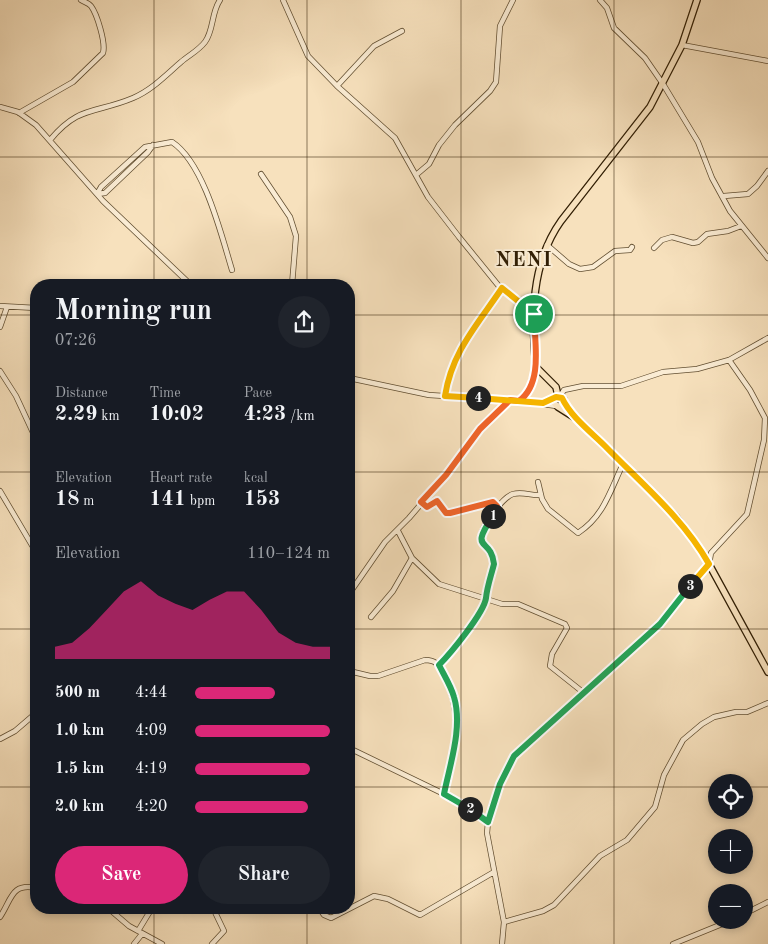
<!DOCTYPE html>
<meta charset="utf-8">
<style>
:root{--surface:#171b24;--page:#20242c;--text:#f1f3f6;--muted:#9ea1a6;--accent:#db2777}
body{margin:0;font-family:"Old Standard TT",serif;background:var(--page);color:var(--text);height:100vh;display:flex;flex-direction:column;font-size:19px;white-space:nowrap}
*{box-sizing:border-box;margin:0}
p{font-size:16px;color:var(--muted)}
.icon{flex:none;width:28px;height:28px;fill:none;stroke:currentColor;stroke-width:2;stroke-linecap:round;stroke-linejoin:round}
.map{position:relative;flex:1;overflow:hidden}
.details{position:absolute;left:30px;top:279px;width:325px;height:635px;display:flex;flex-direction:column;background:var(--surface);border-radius:20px;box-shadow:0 2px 8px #0003}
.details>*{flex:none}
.buttons{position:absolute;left:708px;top:774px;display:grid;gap:10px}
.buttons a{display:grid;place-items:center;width:45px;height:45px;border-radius:50%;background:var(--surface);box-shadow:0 2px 8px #0003;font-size:25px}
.pin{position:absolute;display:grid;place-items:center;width:42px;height:42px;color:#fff;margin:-21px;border:2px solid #fff;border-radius:50%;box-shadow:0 1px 5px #0007}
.km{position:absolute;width:25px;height:25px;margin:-12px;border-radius:50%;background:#222;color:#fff;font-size:14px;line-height:25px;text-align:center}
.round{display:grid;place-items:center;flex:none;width:52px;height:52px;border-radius:26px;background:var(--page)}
.overview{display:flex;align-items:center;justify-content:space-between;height:85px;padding:0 25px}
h1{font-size:28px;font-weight:600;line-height:38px}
.stats{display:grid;grid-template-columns:repeat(3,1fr);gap:8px;height:85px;padding:5px 25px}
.stats div{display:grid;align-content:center}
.stats b{font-size:21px;font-weight:600}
.stats small{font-size:14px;font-weight:400}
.stats p{font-size:14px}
.chart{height:140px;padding:10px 25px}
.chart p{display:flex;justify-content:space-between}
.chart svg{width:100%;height:90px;margin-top:5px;fill:var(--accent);opacity:.7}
.cta{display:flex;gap:10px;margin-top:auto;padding:10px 25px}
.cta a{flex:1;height:58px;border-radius:30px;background:var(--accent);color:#fff;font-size:20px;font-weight:600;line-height:58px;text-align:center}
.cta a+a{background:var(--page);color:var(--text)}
ul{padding:0 25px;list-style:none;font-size:16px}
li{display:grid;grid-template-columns:80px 60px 1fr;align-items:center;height:38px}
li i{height:12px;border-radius:6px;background:var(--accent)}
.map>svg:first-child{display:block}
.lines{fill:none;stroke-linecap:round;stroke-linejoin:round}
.minor-casing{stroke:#624f32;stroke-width:6}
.major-casing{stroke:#311e04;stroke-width:8}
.minor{stroke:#faecd4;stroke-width:4.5}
.major{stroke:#f7e1bd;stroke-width:5.5}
.split-1-casing{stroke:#fff;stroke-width:10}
.split-2-casing{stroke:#fff;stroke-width:10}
.split-3-casing{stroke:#fff;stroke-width:10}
.split-4-casing{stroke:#fff;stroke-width:10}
.split-5-casing{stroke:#fff;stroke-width:10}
.split-1{stroke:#f0652b;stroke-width:6}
.split-2{stroke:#22a559;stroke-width:6}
.split-3{stroke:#22a559;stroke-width:6}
.split-4{stroke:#f5b400;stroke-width:6}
.split-5{stroke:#f5b400;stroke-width:6}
.grid{fill:none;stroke:#311e04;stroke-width:1;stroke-opacity:0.55}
.labels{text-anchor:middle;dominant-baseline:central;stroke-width:4;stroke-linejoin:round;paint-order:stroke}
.district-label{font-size:20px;font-weight:bold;letter-spacing:1px;fill:#311e04;stroke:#faecd4}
</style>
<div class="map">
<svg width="768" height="944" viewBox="0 0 768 944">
<rect width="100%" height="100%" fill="#f7e1bd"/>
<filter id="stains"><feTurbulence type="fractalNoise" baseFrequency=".004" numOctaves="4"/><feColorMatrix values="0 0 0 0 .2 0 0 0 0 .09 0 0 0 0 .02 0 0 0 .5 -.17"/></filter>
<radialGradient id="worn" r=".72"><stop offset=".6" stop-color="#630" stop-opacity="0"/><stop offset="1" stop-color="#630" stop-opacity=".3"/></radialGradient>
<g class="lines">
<defs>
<path id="minor" d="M283,0L308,56L337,86L395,138L428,197L459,237L498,285L534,314
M600,0L607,8L614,28L645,58L663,84L698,142L712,178L730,211L768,258
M682,45L768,61
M337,86L374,46L402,31
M0,107L18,112L36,125L103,201L191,285
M19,113L73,82L103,53C106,43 97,14 91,6C89,3 84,2 81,0
M50,140C79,105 95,114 133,98C152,90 166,75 181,62C189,55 198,51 205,42C214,30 211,13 220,0
M261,174L290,217L296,236L292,285
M416,175L429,164L439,145L455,125L490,91L496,82L500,26L513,0
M97,194L101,187L145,147L172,142C204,163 221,234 232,270
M97,194L105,193L148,152L153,145
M724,196L748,194L757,186L768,171
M547,245L569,264L580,269L593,267L615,251L630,250L632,247
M654,248L662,240L672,237L693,243L698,242L707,234L728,231L741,226
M0,306L36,308
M0,327L7,307
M0,371L16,396L36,439
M349,378L429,395L523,401L556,406
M445,396C452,351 478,325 502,288
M560,396L564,390L583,386H621L663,372L697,369L729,360L768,338
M519,401L527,393L536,367
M544,403L555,398
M538,482L542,499L548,509L578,533C604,516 610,491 623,464
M0,491L36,552
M421,502L427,507L437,501L446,513L489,502H493L497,506
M398,531L412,558L439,584L502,604H518L565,624L567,628L552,654L550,666L584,693
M349,594L385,542L409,518L446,475L480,429L510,400
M371,617L393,591L412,558
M439,665C450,653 484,614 486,598C487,587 491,576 494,564C493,554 484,549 481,540C478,529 503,497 513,494C523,491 531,496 540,495
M349,671L370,676H378L425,660C437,660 439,666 444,675C465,716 453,752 444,794
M0,739L15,731L36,713
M349,748L444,794L488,822
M108,908L129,926L162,944
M319,908L324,915L331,918L374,896L388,899L420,915L494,872
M744,914L768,902
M0,917C12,899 11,883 36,888
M504,922L543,911L554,905L600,856L627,840L655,807L664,775L683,740L702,724L714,717L736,712H747L768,703
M138,931L152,908
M134,944L142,934
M212,944L224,931L213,908
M502,944L504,922L487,833L488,822L499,784L514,756L668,615L709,565L711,553L747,514L764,440L765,418L750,390L729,360
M673,944L732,920"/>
<path id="major" d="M554 401a5 5 0 1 1 10 0a5 5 0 1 1-10 0Z
M558,396L556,387L536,367C531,317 531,263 561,221L650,107L682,45L697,0
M558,407L577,419L676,517L692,538L704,555L768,672"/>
</defs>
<use href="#minor" class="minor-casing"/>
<use href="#major" class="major-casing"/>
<use href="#minor" class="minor"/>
<use href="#major" class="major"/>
</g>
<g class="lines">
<defs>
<path id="split-1" d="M493,516L497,506L493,502L450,513H446L437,501L427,507L421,502L446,475L480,429L510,400L519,401C544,383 534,340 534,314"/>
<path id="split-2" d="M470,809L444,794C450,764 463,727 454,697C451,686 444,675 439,665C450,654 484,613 486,598C487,587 491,576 494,564C491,536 468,553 493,516"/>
<path id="split-3" d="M470,809L488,822L500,784L514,756L660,624L690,586"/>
<path id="split-4" d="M478,398L543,403L556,397L562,398C571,417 591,432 605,446C642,484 683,518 709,564L690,586"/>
<path id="split-5" d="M478,398L445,396C452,351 478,324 502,288L534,314"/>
</defs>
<use href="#split-1" class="split-1-casing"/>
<use href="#split-2" class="split-2-casing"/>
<use href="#split-3" class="split-3-casing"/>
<use href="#split-4" class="split-4-casing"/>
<use href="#split-5" class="split-5-casing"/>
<use href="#split-1" class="split-1"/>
<use href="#split-2" class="split-2"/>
<use href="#split-3" class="split-3"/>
<use href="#split-4" class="split-4"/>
<use href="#split-5" class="split-5"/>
</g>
<path class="grid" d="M154,0V285M307,0V285M461,0V944M614,0V944M0,157H768M0,315H36M349,315H768M0,472H36M349,472H768M0,629H36M349,629H768M0,787H36M349,787H716M744,787H768M154,908V944M307,908V944"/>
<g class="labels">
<g class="district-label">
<text x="524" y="261">NENI</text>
</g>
</g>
<rect width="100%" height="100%" filter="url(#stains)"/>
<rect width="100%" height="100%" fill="url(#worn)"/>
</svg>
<div class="buttons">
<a><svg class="icon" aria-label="locate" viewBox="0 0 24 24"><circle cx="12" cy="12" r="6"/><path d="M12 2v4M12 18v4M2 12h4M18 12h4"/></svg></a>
<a>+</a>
<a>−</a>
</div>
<div class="pin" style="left:534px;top:314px;background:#1e9e55"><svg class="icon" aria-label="arrive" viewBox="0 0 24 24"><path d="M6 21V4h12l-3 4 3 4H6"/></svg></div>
<b class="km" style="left:493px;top:516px">1</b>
<b class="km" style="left:470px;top:809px">2</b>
<b class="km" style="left:690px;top:586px">3</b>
<b class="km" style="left:478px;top:398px">4</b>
<section class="details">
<div class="overview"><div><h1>Morning run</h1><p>07:26</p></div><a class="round"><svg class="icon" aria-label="share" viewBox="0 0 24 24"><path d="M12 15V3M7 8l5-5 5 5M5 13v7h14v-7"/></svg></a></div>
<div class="stats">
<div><p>Distance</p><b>2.29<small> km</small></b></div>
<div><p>Time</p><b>10:02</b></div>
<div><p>Pace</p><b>4:23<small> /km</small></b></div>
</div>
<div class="stats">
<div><p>Elevation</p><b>18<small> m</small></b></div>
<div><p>Heart rate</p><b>141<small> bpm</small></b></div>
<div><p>kcal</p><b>153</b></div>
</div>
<div class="chart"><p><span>Elevation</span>110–124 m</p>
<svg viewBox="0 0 160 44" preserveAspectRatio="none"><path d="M0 44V38L10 36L20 29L30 20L40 11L50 6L60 13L70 17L80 20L90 15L100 11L110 11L120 20L130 31L140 36L150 38L160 38V44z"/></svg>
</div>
<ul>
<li><b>500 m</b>4:44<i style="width:59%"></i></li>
<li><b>1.0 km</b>4:09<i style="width:100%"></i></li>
<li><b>1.5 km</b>4:19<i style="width:85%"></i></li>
<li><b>2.0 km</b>4:20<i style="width:84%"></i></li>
</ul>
<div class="cta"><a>Save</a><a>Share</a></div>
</section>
</div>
